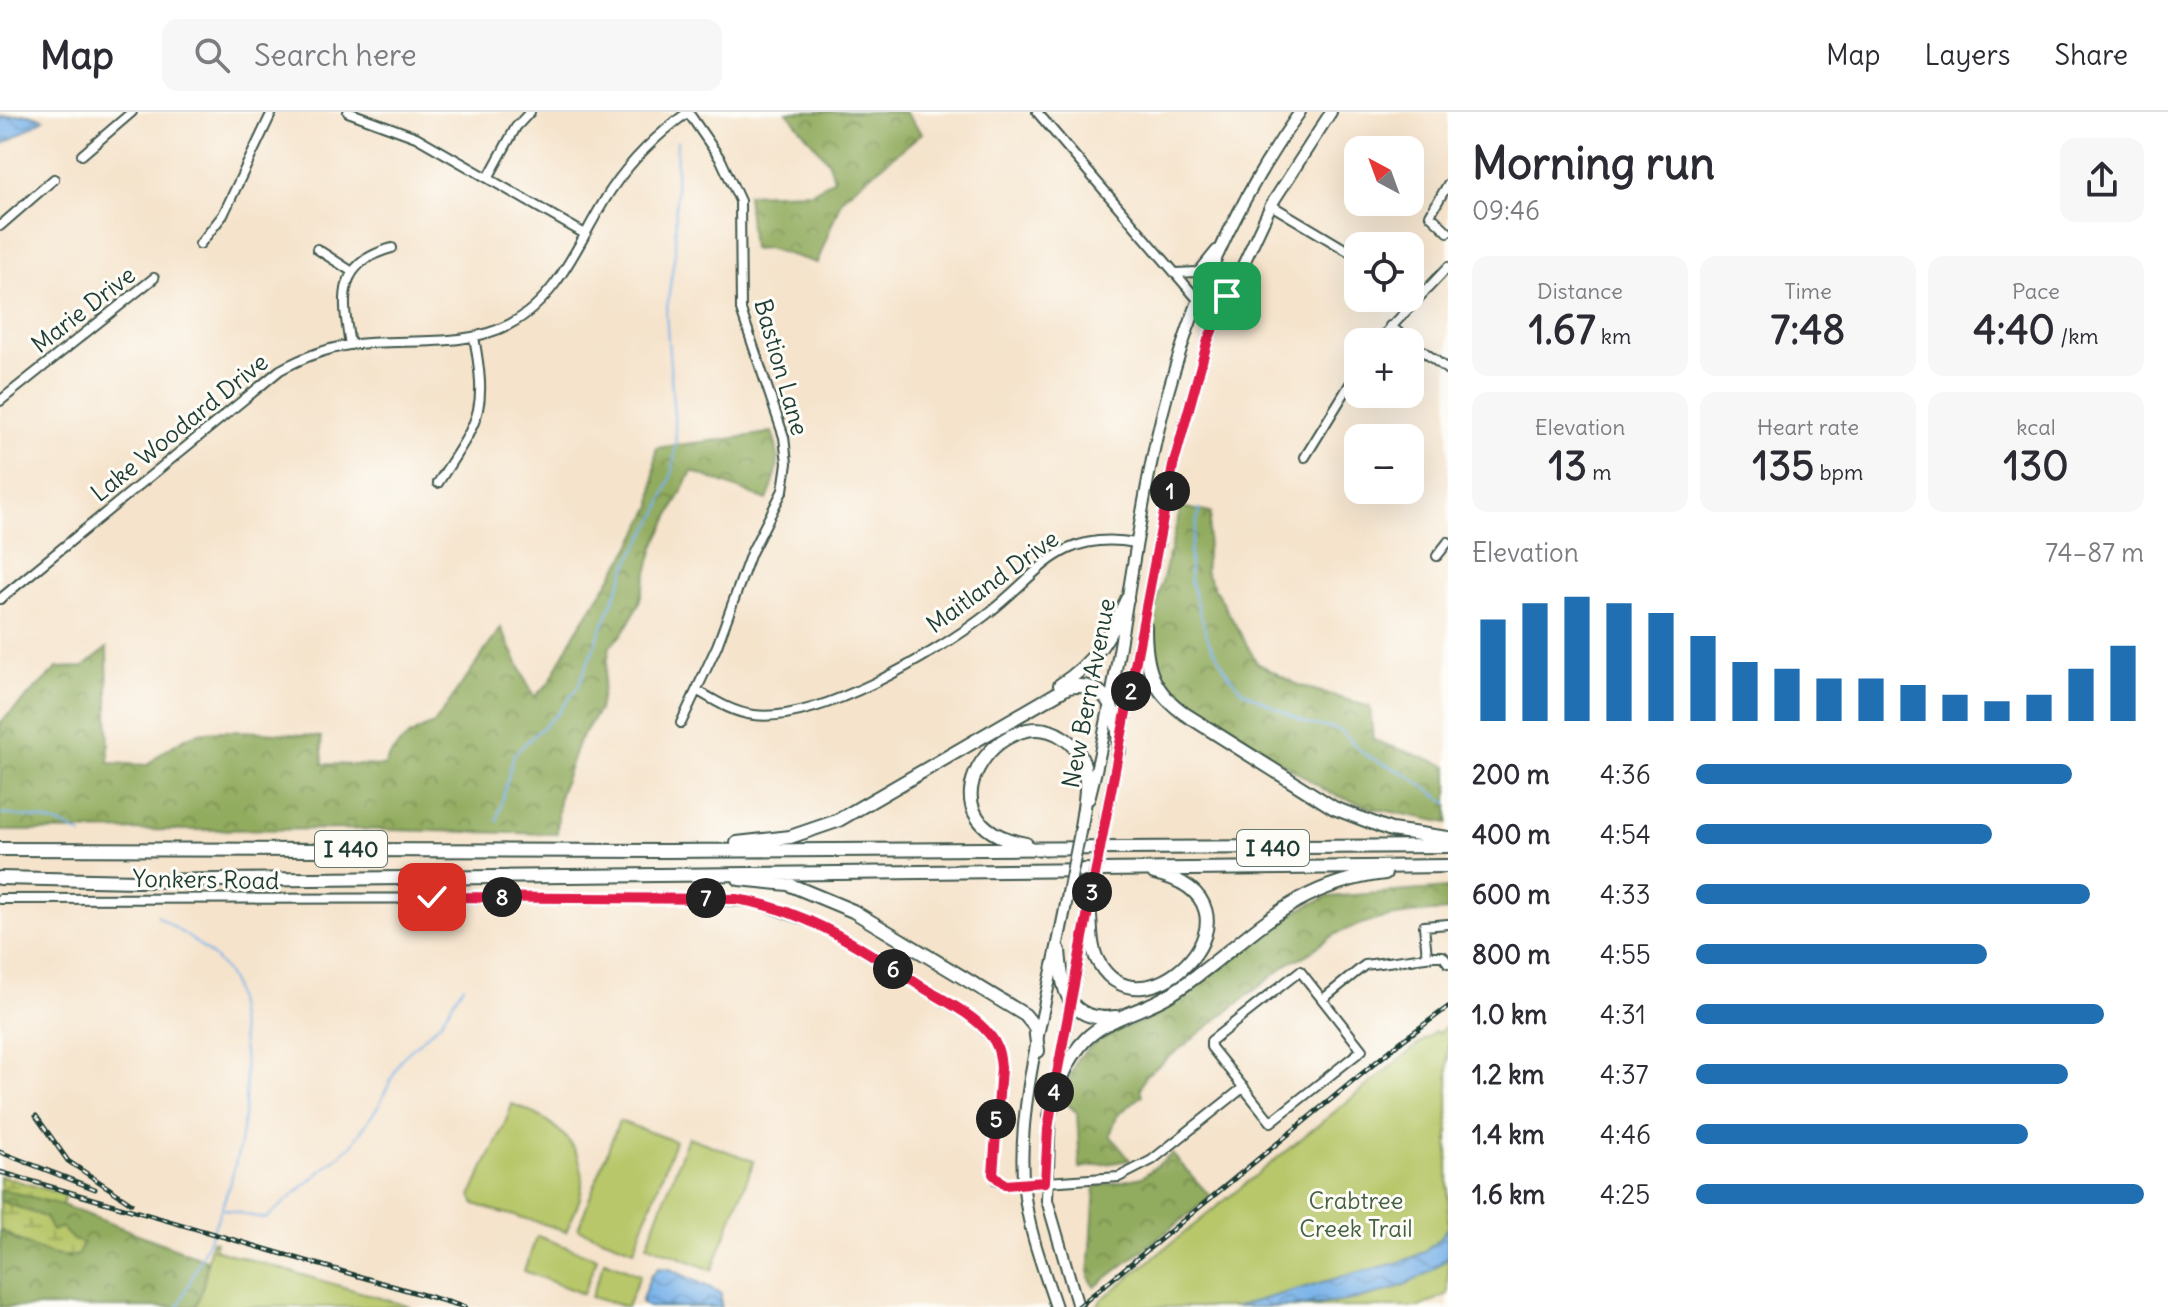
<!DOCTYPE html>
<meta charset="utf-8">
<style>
:root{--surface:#fff;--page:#f7f7f7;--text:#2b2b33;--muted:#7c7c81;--line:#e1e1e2;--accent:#1f6fb2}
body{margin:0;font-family:Delius,sans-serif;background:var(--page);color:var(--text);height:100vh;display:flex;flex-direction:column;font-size:30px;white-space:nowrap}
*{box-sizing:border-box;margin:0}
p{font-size:26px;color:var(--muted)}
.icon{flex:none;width:44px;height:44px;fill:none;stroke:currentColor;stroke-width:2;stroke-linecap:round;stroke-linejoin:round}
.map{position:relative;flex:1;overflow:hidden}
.drawer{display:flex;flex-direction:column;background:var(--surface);width:720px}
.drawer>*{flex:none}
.needle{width:52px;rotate:319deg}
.buttons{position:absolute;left:1344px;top:24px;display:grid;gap:16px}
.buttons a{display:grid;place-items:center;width:80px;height:80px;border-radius:16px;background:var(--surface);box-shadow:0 8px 32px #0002;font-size:40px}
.pin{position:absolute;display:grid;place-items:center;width:68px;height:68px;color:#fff;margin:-34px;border-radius:16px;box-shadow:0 4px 12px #0006}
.km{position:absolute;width:40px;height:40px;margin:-20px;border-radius:50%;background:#222;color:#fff;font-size:22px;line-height:40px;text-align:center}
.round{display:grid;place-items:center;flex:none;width:84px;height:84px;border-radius:16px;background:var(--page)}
.head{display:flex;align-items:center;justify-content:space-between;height:136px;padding:0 24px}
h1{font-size:44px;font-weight:700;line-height:60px}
.metrics{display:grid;grid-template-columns:repeat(3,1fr);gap:12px;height:136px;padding:8px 24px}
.metrics div{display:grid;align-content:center;border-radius:16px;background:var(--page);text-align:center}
.metrics b{font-size:40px;font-weight:700}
.metrics small{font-size:22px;font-weight:400}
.metrics p{font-size:22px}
.chart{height:224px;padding:16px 24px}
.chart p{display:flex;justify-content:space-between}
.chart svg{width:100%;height:144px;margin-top:8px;stroke:var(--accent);stroke-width:6}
ul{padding:0 24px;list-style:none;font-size:26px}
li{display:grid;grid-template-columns:128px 96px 1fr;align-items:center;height:60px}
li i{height:20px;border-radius:10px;background:var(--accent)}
header{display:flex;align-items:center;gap:48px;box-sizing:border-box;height:112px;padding:0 40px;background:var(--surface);border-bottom:2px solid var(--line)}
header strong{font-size:38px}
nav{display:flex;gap:44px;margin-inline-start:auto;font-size:28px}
.search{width:560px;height:72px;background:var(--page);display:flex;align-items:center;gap:20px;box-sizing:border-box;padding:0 28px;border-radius:16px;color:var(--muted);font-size:30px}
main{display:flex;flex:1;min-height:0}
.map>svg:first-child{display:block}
.forest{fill:url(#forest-crowns);stroke:#587449;stroke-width:2}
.wetland{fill:url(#wetland-marsh);stroke:#6c824f;stroke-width:2}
.park{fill:#b8c76a;stroke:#6c824f;stroke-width:2}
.water{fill:url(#water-waves);stroke:#4c788e;stroke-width:2}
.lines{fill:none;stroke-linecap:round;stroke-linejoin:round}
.stream{stroke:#79b2e9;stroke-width:2}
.minor-casing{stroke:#3f564b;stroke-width:12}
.major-casing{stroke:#3f564b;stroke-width:14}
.highway-casing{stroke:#3f564b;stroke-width:16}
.minor{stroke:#fff;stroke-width:8}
.major{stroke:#fff;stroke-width:10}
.highway{stroke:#fff;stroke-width:12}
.rail-casing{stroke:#1f3d34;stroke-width:5}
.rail{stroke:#fdfcf7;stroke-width:2;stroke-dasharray:6;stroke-linecap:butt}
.major-bridge-casing{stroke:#3f564b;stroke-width:14;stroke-linecap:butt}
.major-bridge{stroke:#fff;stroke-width:10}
.route-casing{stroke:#fff;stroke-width:16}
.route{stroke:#e11d48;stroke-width:10}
.labels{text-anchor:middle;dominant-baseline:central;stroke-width:6;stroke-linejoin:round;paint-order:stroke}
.shield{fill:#fdfcf7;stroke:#62766e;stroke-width:2}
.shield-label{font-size:22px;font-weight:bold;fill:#1f3d34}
.street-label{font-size:24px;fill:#1f3d34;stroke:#fdfcf7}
.park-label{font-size:24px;fill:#456042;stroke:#fdfcf7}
</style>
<header>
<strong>Map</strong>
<div class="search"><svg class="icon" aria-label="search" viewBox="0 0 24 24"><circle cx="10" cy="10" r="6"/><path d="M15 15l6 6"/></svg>Search here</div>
<nav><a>Map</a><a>Layers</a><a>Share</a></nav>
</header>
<main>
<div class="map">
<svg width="1448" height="1195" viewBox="0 0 1448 1195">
<defs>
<pattern id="forest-crowns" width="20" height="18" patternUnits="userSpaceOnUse" patternTransform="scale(2)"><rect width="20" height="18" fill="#92ac5e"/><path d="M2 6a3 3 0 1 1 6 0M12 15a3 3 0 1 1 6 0" fill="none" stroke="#778d4e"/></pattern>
<pattern id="wetland-marsh" width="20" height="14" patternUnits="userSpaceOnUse" patternTransform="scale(2)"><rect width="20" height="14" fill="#b8c76a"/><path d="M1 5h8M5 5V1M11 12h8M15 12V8" fill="none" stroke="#95a358"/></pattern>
<pattern id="water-waves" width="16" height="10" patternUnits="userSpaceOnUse" patternTransform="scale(2)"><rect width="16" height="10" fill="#79b2e9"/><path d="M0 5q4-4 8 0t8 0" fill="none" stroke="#6392be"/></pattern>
</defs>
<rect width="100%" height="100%" fill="#fdfcf7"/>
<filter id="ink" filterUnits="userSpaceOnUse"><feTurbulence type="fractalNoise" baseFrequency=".0125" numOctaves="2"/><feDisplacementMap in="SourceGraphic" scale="16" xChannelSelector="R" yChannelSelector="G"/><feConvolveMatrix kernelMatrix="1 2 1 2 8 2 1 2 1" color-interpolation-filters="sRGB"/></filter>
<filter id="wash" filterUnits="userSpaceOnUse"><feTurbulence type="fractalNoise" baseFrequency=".006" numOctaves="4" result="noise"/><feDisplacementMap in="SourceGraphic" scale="32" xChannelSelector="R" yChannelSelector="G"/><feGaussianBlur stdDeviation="1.8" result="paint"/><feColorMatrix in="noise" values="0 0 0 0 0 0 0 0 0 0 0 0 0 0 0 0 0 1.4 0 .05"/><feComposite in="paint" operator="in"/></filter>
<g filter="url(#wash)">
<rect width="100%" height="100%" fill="#f5e3cb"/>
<path class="forest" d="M787,0H905L922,21L842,86L817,151L767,136L752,137L747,82L812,80L834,67L828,49Z
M772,320C782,345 778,363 767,388L692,359L654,435L638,494L623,521L610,534L599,598L578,631L559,685L557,722L351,717L0,719V611L57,556L83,555L107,536L109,651L148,653C156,644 184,625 195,622C219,615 294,622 321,625L323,652L384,654C394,633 413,619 434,612L501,516L534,585L549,571L575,521L630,436L652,394L656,336C695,330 733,328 772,320Z
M1181,395L1211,401L1205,459L1257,551L1298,573L1370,595L1373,628L1448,654V711L1368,695L1330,681L1206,603L1164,566L1153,537L1151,514Z
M1448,776V799C1409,801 1372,805 1336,822C1319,830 1312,844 1293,848L1145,964L1140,977L1142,983L1117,1004L1110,1023L1130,1048L1080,1056L1077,1001L1062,987L1077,947L1106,921L1153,906L1285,804L1327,785Z
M1172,1042L1211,1085L1095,1175L1089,1165L1095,1075L1142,1065Z
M0,1077L62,1093L206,1148L207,1167L195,1195H0V1118L17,1129L69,1146L73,1128L51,1119L45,1105L0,1089Z"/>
<path class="wetland" d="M0,1064L65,1083L62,1093L0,1077Z
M0,1089L45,1105L52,1119L61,1115L73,1128L83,1131L78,1143C51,1150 23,1129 0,1118Z"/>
<path class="park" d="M1448,913V1182L1420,1195H1097L1101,1188L1435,919L1438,921Z
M512,992C547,1004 585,1030 582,1072C582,1088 572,1105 566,1120C537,1107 506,1104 475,1092L471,1084C484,1051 502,1025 512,992Z
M619,1009L675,1029L634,1138L578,1117Z
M688,1025L754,1049L712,1158L647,1133Z
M537,1124L597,1146L583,1182L524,1159Z
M212,1129L216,1130L214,1137L411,1195H195C207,1173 205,1153 212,1129Z
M605,1149L640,1163L627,1195L591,1185Z"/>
<path class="water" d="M29,2L44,7L0,34V5Z
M1448,1114V1146C1392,1195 1307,1195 1236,1195C1275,1184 1313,1173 1351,1162C1387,1152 1428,1151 1448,1114Z
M658,1156L670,1157L721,1181V1195H649L641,1190L650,1165Z"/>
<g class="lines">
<path class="stream" d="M1200,396L1190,438V468L1209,530L1229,563L1243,579L1308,612L1340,618L1365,643L1406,662L1448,691
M0,702C29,705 57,707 82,723
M497,709L514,642L558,601L578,575L629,449L658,401L673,359L676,329L666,202L675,140L677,29
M157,803C181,822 215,838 230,867C237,880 237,900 240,915C261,1020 222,1102 178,1195
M223,1097L265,1107L351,1034L379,993L401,947L440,911L463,874"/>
</g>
</g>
<g filter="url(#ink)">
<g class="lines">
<defs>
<path id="minor" d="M348,0L416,25L585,122
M1037,0L1199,189
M82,43L132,0
M488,66L516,15L530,0
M1448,72L1430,103L1448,120
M1271,93L1358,145
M0,114L54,67
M200,132L223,103L272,0
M317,137L351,159
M1175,161L1198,160L1216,138
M1390,214L1448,258
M1377,230L1448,155
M350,233C342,186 336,151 392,136
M0,289L154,166
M1305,345L1358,259
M438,371C479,307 488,302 474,225
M1437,444L1448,430
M0,487L280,258C302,246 324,237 349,233C402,225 460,238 510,212C561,185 581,123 611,78C632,47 658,22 688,0
M698,579C715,589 734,601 754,603C818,611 935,542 986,503C1040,462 1058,417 1136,431
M681,611L717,534L751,441L783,378L787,351L784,325L741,198L740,89L721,48L688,0
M0,787L675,786L754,790L826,816L976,909L996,932L1001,956L993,1058L997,1069L1005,1073L1119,1065L1152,1048L1244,975
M1427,844L1424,814L1448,812
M1300,859L1362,938L1271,1010L1211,935V929Z
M1323,887L1365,853L1433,844H1443L1448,851"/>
<path id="major" d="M1089,687C1120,568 1130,444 1157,324C1183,209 1231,96 1300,0
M1104,714L1173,354L1208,228L1271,93L1331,0
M1055,974L1087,805
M1050,998L1047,1088L1078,1195
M1056,1195C1043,1156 1028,1118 1024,1077C1014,992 1053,868 1068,781"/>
<path id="highway" d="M1145,515C1145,554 1151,578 1185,602L1334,696L1391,718L1448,726
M1060,573C1095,551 1110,524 1127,487
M737,731L790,725L837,709L1068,575C1111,567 1119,606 1119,639
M1026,732C911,711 1002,585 1062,625C1072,631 1080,641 1084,653C1089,673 1084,695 1081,715
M0,737L666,739L1448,734
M0,766L137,769L1448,754
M739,767L788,772L853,799L1025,903L1035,915L1038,939
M1089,796C1092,814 1089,835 1099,851C1145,931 1281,790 1154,761
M1059,838C1062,877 1067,911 1116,905
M1049,1004C1058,977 1065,948 1086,927C1108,905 1144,899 1171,882C1248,832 1284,773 1385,761"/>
</defs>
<use href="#minor" class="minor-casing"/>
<use href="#major" class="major-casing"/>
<use href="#highway" class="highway-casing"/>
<use href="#minor" class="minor"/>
<use href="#major" class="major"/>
<use href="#highway" class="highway"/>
<defs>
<path id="rail" d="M36,1004L68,1049L131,1091
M0,1040L95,1077
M0,1060L465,1195
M1078,1195L1403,928L1448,895"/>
</defs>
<use href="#rail" class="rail-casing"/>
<use href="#rail" class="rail"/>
<defs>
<path id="major-bridge" d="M1068,781L1081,715
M1091,783L1104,714"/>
</defs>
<use href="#major-bridge" class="major-bridge-casing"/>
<use href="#major-bridge" class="major-bridge"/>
</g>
</g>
<g class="lines" filter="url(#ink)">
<defs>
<path id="route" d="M432,785L736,787C807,797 864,838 924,876C945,889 973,902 989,922C998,932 1000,943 1001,956L993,1062L1005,1073L1045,1070L1048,1017L1056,967L1173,354L1208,228L1227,184"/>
</defs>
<use href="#route" class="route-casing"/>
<use href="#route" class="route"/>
</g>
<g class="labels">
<g class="shield">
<rect x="1237" y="718" width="72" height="36" rx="6"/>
<rect x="315" y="719" width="72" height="36" rx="6"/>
</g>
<g class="shield-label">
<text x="1273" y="736">I 440</text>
<text x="351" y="737">I 440</text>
</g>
<g class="street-label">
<text transform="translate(83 197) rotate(-38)">Marie Drive</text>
<text transform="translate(782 255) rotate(74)">Bastion Lane</text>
<text transform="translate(179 315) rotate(-39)">Lake Woodard Drive</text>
<text transform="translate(992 469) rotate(-36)">Maitland Drive</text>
<text transform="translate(1088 581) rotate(-79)">New Bern Avenue</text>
<text transform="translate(206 767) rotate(1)">Yonkers Road</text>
</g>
<g class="park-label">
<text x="1356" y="1088">Crabtree<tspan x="1356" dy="28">Creek Trail</tspan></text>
</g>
</g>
</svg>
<div class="buttons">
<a><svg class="needle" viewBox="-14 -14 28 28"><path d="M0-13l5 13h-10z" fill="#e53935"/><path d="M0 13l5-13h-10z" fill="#7c7c81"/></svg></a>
<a><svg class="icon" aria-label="locate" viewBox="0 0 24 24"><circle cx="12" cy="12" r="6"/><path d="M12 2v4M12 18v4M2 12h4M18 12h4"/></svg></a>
<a>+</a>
<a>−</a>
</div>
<div class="pin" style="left:1227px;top:184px;background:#1e9e55"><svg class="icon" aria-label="arrive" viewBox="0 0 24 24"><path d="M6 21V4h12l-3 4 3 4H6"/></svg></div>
<div class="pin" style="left:432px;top:785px;background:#d93025"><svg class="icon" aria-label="check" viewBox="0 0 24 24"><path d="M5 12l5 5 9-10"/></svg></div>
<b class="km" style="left:1170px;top:379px">1</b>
<b class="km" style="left:1131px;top:579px">2</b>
<b class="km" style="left:1092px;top:780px">3</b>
<b class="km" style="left:1054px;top:980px">4</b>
<b class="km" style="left:996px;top:1007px">5</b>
<b class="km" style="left:893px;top:857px">6</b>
<b class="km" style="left:706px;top:786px">7</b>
<b class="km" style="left:502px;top:785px">8</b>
</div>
<section class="drawer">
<div class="head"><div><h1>Morning run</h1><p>09:46</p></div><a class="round"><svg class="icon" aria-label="share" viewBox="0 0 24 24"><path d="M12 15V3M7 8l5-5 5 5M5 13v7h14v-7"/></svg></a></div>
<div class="metrics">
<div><p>Distance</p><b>1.67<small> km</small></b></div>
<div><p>Time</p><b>7:48</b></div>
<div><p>Pace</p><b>4:40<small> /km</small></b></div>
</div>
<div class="metrics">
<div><p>Elevation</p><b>13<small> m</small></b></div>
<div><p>Heart rate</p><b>135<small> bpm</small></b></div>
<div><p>kcal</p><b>130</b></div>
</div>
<div class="chart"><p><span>Elevation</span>74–87 m</p>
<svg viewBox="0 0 160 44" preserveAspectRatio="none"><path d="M5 44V13M15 44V8M25 44V6M35 44V8M45 44V11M55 44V18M65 44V26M75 44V28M85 44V31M95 44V31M105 44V33M115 44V36M125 44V38M135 44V36M145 44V28M155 44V21"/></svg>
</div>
<ul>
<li><b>200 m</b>4:36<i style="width:84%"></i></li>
<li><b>400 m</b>4:54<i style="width:66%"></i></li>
<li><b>600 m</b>4:33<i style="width:88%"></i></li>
<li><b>800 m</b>4:55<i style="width:65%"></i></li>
<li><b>1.0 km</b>4:31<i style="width:91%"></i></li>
<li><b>1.2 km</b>4:37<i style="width:83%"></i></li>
<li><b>1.4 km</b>4:46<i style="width:74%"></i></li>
<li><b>1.6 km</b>4:25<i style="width:100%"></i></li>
</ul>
</section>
</main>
